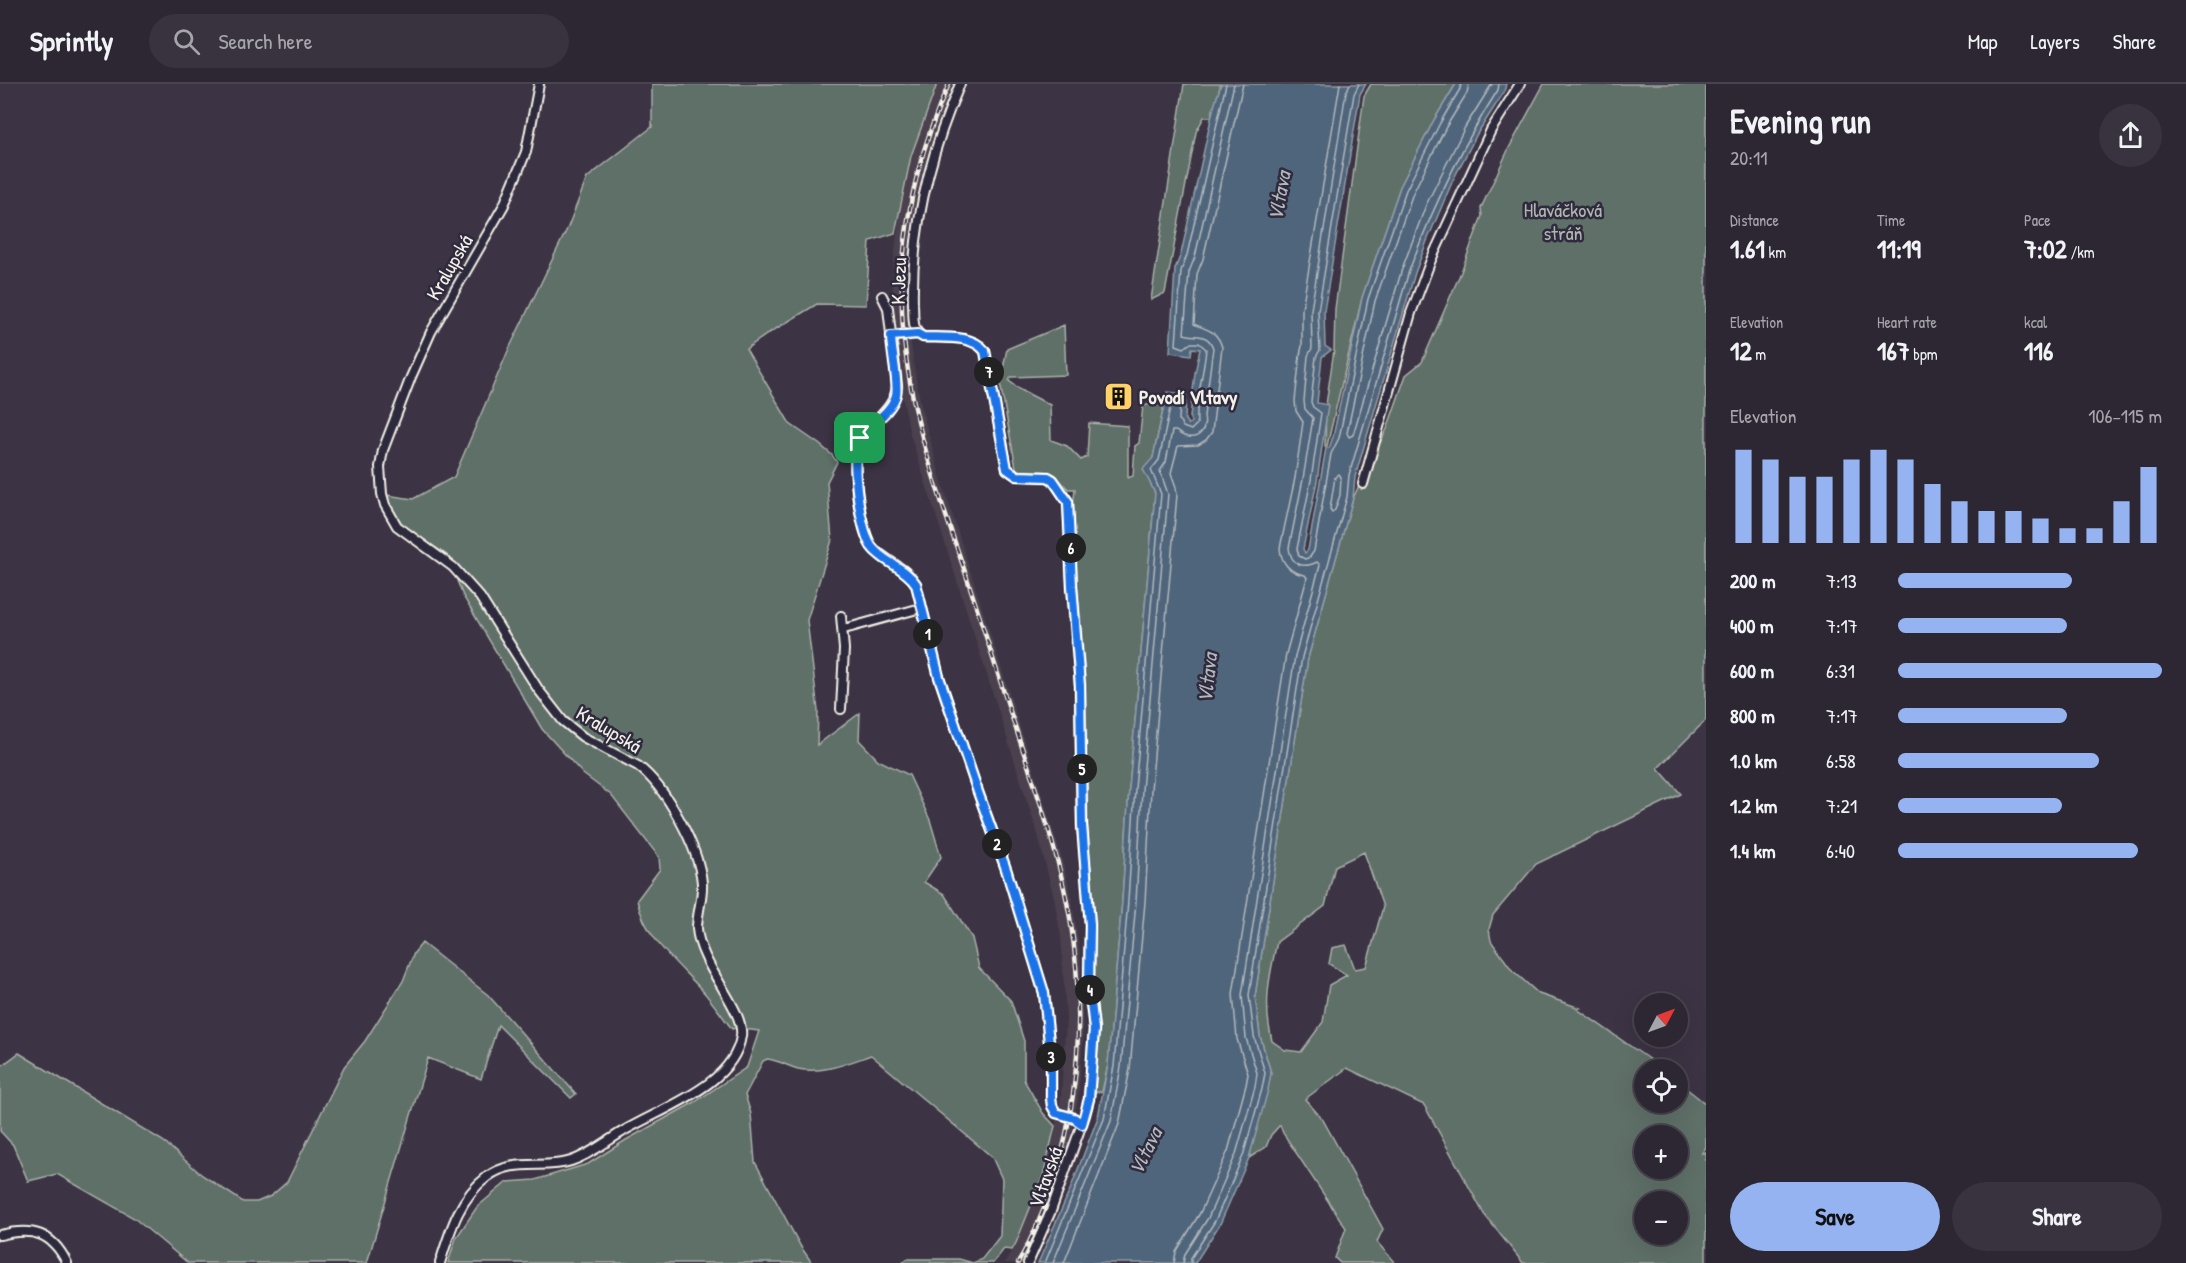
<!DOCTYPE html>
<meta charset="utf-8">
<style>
:root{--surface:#2d2733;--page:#39333f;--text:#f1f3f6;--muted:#a7a5ac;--line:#48444e;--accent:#95b2f1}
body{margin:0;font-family:"Patrick Hand",sans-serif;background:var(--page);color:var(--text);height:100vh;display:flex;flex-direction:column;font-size:22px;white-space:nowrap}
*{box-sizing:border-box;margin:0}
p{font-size:20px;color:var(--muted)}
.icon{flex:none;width:33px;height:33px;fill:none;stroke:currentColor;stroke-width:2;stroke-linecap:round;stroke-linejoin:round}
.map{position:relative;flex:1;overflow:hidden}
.details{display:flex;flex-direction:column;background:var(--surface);width:480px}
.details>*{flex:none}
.needle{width:39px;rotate:49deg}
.tools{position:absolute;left:1634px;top:909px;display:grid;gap:12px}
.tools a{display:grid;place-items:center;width:54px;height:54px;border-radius:50%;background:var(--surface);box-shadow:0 6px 24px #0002,0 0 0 2px var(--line);font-size:30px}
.pin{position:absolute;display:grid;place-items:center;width:51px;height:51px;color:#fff;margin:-26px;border-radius:12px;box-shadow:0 3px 9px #0006}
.km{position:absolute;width:30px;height:30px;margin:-15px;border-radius:50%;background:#222;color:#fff;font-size:16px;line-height:30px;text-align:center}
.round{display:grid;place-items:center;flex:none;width:63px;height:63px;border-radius:32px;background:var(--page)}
.head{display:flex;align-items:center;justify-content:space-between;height:102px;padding:0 24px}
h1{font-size:33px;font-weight:800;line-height:45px}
.stats{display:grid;grid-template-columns:repeat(3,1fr);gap:9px;height:102px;padding:6px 24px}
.stats div{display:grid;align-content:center}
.stats b{font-size:26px;font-weight:800}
.stats small{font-size:16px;font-weight:400}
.stats p{font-size:16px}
.chart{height:168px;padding:12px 24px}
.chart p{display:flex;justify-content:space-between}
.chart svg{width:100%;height:108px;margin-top:6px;stroke:var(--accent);stroke-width:6}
.action{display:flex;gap:12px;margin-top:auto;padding:12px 24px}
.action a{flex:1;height:69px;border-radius:36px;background:var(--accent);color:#111;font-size:24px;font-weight:800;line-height:69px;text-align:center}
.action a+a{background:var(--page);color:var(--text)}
ul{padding:0 24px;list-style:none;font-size:20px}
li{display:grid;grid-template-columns:96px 72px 1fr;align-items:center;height:45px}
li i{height:15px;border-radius:8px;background:var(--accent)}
header{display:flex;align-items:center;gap:36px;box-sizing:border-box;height:84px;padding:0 30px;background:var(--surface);border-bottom:2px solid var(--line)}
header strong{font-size:28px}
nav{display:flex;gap:33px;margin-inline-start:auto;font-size:21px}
.search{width:420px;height:54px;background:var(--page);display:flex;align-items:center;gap:15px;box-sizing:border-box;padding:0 21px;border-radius:33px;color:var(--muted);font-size:22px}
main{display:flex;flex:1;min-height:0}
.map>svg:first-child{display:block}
.built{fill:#4c3f4d}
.green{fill:#5e6f67;stroke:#a9b0a8;stroke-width:1.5;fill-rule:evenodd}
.water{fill:#50657b;stroke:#929da7;stroke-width:1.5}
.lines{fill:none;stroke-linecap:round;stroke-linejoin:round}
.shore{stroke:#b2b9bc;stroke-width:1.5}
.minor-casing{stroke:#f4f1e8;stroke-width:12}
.minor{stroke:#2f2a3d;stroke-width:8}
.rail-casing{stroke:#f4f1e8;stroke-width:4.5}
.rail{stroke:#2f2a3d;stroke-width:2;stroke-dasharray:7;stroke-linecap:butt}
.route-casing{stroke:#fff;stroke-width:12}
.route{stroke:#1a73e8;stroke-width:8}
.labels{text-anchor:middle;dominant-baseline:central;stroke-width:5;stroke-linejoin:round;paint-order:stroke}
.park-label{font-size:20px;fill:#b0b6ae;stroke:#2f2a3d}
.street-label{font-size:20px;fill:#f4f1e8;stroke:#2f2a3d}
.poi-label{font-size:20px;font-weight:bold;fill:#f4f1e8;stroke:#2f2a3d;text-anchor:start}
.water-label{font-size:21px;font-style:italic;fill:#b2b9bc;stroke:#2f2a3d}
</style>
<header>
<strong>Sprintly</strong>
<div class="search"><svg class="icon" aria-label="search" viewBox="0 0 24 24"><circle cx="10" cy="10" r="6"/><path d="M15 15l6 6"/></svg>Search here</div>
<nav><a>Map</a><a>Layers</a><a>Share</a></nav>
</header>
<main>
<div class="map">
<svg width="1706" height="1179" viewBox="0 0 1706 1179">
<rect width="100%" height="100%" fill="#3c3444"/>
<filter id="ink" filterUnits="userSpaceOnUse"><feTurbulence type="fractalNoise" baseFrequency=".0167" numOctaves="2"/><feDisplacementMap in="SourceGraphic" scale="12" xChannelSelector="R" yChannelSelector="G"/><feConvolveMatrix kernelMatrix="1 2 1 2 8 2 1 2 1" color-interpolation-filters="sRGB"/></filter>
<g filter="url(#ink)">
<path class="built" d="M937,0H956L943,29L927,77L912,151L910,184L909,243L914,284L922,326L941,395L1060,768L1071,810L1081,877L1083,955L1078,1015L1070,1057L1059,1098L1024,1179H1005L1016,1159L1043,1092L1053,1054L1061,1013L1066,935L1061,853L1054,814L1038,751L910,350L897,286L892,243L893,183L902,110L918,50Z"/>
<path class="green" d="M652,0H937L911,72L895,149L870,157L866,221L817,220L769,249L746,265L790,340L819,360L832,371L837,378L827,398L832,456L807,536L818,627L817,661L860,629L859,656L878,676L909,691L930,736L941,773L924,798L944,810L972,854L979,884L1011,917L1024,957V996L1043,1029L1055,1042L1043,1092L1016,1159L1012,1166L1004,1165L993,1179H902L907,1175H959L973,1179L982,1175L1000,1152L1002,1095L992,1073L871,971C848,979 823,990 798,985C787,982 778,976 767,975L763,977L745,1011L751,1030L755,1078L801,1163L812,1179H448L456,1154L477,1123L507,1098L535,1096L588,1080L626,1056L695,1018L747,983L759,947L735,944L732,945C722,932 712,917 701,905C676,878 645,854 637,816L660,785L659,773L611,711L583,690L542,645L463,512L447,471L396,438L386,411L413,415L454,393L508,267L568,143L587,94L652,43Z
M1184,0H1221L1211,33H1204L1196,48L1165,209L1151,216Z
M1371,0H1456L1434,36L1400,103L1362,214L1327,362H1325L1326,321L1334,266L1335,225L1364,12Z
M1544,0H1706V636L1658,684L1681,710L1536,780L1493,831L1489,845L1491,857L1512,886L1539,910L1580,924L1577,925L1663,985L1644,986V1018H1677V997L1706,1020V1063L1702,1069L1706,1068V1179H1523L1484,1130L1424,1021L1347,984L1305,1015L1323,1036L1383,1145L1377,1158L1395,1179H1340L1335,1174L1346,1144L1283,1049L1280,1041L1271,1051L1266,1063L1249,1074L1271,989L1260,952L1255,912L1308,574L1353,414L1387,345L1406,291L1422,278L1461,188L1482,132L1481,124L1509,64ZM1364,768L1383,823L1366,883L1355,885L1346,861L1332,864L1329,880L1347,891L1329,901L1323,938L1301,968L1285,966L1272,957C1263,921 1269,893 1277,858L1325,822L1335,782ZM1644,1052H1677V1084H1644ZM1644,1118H1677V1150H1644Z
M1064,241L1066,291L1011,293L1009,297L1021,306L1050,321L1051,356L1067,362L1081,376L1087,373L1089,339L1128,342V394L1133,392L1135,362L1139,359L1143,322L1151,320L1164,321L1153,374L1145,387L1155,409L1129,705L1122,817L1108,981L1102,1008H1090L1094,945L1071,440L1075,405H1068L1054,390L1017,389L1000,299L1007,265Z
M422,859L488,911L576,1010L571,1014L498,941L481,995L428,974L367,1179H188L134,1134L57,1090L28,1097L13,1061L0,1047V983L19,969L163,1057L202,1091L243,1118H257L271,1112L287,1098L344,983L365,957L403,897L414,869Z"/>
<path class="water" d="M1221,0H1366L1360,10L1324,227L1325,262L1331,266L1322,273L1317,319L1328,321L1317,397L1303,465L1305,469L1308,466L1326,364H1329L1333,353L1362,214L1400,103L1434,36L1456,0H1506L1504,8L1477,50L1453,96L1427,157L1415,189L1355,393L1353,414L1308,574L1255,912L1260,952L1271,989L1268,1006L1249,1074L1220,1140L1195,1179H1038L1070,1106L1098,1033L1108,981L1122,817L1129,705L1155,409L1143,385L1153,374L1167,308L1186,310L1185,336L1188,340L1191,339L1190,333L1195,289L1200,265L1192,264L1191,271L1170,268L1175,185L1181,170L1213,26Z"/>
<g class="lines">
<path class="shore" d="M1359,0L1354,10L1318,227L1320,266L1316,273L1311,318L1313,323L1321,329L1311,396L1297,465L1299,472L1305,475L1310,473L1314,467L1331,370L1339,354L1368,215L1406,106L1440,39L1460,5L1461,0
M1469,0L1467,9L1446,43L1413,109L1375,217L1347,349L1349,353L1353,351L1402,185L1426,121L1465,43L1492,0
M1339,390L1341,393L1340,411L1335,426L1332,428L1330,425L1335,393Z
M1045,1179L1104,1035L1114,982L1128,817L1135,705L1161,410L1151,386L1159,376L1172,315L1180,317L1179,336L1183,343L1191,346L1197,340C1195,315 1204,290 1206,265L1199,259H1191L1184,264L1176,261L1181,187L1187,171L1226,0
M1053,1179L1111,1037L1121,983L1136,818L1142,706L1168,410L1160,387L1166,378L1172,347H1176C1191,360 1208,352 1204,332L1213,264C1208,248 1196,254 1184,250L1189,188L1195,173L1234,0
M1064,1179L1119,1040L1130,985L1145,818L1151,706L1177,411L1176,403L1171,389L1178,362L1198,361L1206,356L1212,348L1222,263C1217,246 1207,246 1194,240L1197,190L1203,175L1243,0
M1174,1179L1176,1168L1200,1129L1228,1067L1246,1001L1248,990L1237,955L1233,910L1286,570L1307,494L1305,491C1290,489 1281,479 1280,464L1295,394L1303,338L1296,327L1295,317L1300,271L1302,262V225L1340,0
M1183,1179L1185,1170L1208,1134L1236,1070L1255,1003L1257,989L1246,954L1242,911L1295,572L1320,481L1317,478C1303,485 1291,481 1289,464L1303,395L1313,334L1305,325L1304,317L1308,272L1312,264L1311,226L1346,8L1350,0
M1191,1179V1174L1215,1137L1243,1072L1262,1005L1265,989L1254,952L1249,911L1302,573L1347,413L1349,391L1409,187C1433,123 1461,63 1498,6L1499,0"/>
<defs>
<path id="minor" d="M960,0C930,70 911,144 913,220C914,232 911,247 923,253C942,254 971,250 985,267L1007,385L1017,392L1048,393L1053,396L1068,418L1072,502L1080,602L1082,741L1090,841L1089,901L1094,945L1089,1015L1085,1031L1051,1127L1028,1179
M882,212L888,224L897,302C895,325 873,336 861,354C849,370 859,451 874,465C888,478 906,484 916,500L939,593L978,708L1006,785L1044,909L1051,978V1013L1052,1022L1056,1029L1074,1034L1082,1040
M891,252L918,250
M1363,400L1411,229L1431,176L1491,46L1520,0
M841,532L844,565L841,625
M844,545L921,524
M0,1151C32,1143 52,1148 67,1179
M440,1179C450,1147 459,1114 487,1093C514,1073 543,1086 571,1077C590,1071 605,1058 622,1048C659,1025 734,1002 741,952C745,925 699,881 697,844C697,829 703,814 702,799C699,764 666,703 638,682L583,653L563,637L538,605L480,513L453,483L397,442L385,421L382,410L380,383L383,366L411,293L431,248L504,121L526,68L539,0"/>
</defs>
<use href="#minor" class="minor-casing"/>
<use href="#minor" class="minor"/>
<defs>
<path id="rail" d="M949,0C917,71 900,148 902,226C905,313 933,395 961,476C980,532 997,589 1016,645C1036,707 1059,769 1070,834C1089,949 1076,1077 1018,1179"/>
</defs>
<use href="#rail" class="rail-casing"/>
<use href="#rail" class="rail"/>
</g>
</g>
<g class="lines" filter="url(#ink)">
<defs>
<path id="route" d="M918,250L923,253C942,254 972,250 985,267L1007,385L1017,392L1048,393L1053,396L1068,418L1072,502L1080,602L1082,741L1090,841L1089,901L1094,945L1089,1015L1082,1040L1074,1034L1056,1029L1052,1022L1051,1013V978L1044,909L1006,785L978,708L939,593L916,500C905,483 882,478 871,462C860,445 849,371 860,354C870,340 891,329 896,311C899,301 891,266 891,252Z"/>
</defs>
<use href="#route" class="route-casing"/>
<use href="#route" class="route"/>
</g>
<defs>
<symbol id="building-square" viewBox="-11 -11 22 22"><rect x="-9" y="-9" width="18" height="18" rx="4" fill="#ffd166" stroke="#2f2a3d"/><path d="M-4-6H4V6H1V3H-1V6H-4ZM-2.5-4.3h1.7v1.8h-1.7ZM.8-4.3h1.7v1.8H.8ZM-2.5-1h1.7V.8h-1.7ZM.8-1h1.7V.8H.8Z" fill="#111"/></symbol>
</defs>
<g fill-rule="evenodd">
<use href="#building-square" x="1102" y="296" width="33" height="33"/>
</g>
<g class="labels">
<g class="park-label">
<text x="1563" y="125">Hlaváčková<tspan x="1563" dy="23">stráň</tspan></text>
</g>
<g class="street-label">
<text transform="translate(449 183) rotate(-60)">Kralupská</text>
<text transform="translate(898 197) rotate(-88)">K Jezu</text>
<text transform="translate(609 645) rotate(31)">Kralupská</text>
<text transform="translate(1045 1093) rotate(-70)">Vltavská</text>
</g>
<g class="poi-label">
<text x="1139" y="312">Povodí Vltavy</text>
</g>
<g class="water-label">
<text transform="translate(1279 112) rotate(-80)">Vltava</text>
<text transform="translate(1207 594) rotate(-84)">Vltava</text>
<text transform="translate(1145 1067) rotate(-64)">Vltava</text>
</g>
</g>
</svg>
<div class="tools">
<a><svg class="needle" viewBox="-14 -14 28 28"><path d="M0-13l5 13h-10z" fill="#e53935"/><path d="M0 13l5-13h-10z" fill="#a7a5ac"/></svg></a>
<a><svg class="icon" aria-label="locate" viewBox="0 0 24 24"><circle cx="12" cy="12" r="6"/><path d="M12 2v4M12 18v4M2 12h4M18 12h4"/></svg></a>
<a>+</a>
<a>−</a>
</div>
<div class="pin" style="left:860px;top:354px;background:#1e9e55"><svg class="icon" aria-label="arrive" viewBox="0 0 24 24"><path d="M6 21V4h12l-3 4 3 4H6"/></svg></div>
<b class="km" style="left:928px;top:550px">1</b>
<b class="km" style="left:997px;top:760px">2</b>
<b class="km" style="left:1051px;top:973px">3</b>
<b class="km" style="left:1090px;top:906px">4</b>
<b class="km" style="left:1082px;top:685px">5</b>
<b class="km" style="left:1071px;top:464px">6</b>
<b class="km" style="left:989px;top:288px">7</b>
</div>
<section class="details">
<div class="head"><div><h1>Evening run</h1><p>20:11</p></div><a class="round"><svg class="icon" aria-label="share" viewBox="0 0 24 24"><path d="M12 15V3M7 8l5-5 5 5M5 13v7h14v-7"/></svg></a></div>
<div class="stats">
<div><p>Distance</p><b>1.61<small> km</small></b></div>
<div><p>Time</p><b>11:19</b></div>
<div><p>Pace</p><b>7:02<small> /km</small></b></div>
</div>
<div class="stats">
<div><p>Elevation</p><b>12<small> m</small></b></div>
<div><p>Heart rate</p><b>167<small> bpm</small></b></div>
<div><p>kcal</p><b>116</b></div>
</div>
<div class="chart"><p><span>Elevation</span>106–115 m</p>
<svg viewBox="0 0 160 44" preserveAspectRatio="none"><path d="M5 44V6M15 44V10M25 44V17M35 44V17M45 44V10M55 44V6M65 44V10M75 44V20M85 44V27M95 44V31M105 44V31M115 44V34M125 44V38M135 44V38M145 44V27M155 44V13"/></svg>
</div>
<ul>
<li><b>200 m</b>7:13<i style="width:66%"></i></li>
<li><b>400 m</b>7:17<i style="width:64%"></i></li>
<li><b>600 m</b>6:31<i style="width:100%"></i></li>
<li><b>800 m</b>7:17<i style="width:64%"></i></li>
<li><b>1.0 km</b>6:58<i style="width:76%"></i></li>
<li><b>1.2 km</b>7:21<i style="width:62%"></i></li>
<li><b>1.4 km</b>6:40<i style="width:91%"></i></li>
</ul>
<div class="action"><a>Save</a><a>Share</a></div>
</section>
</main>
